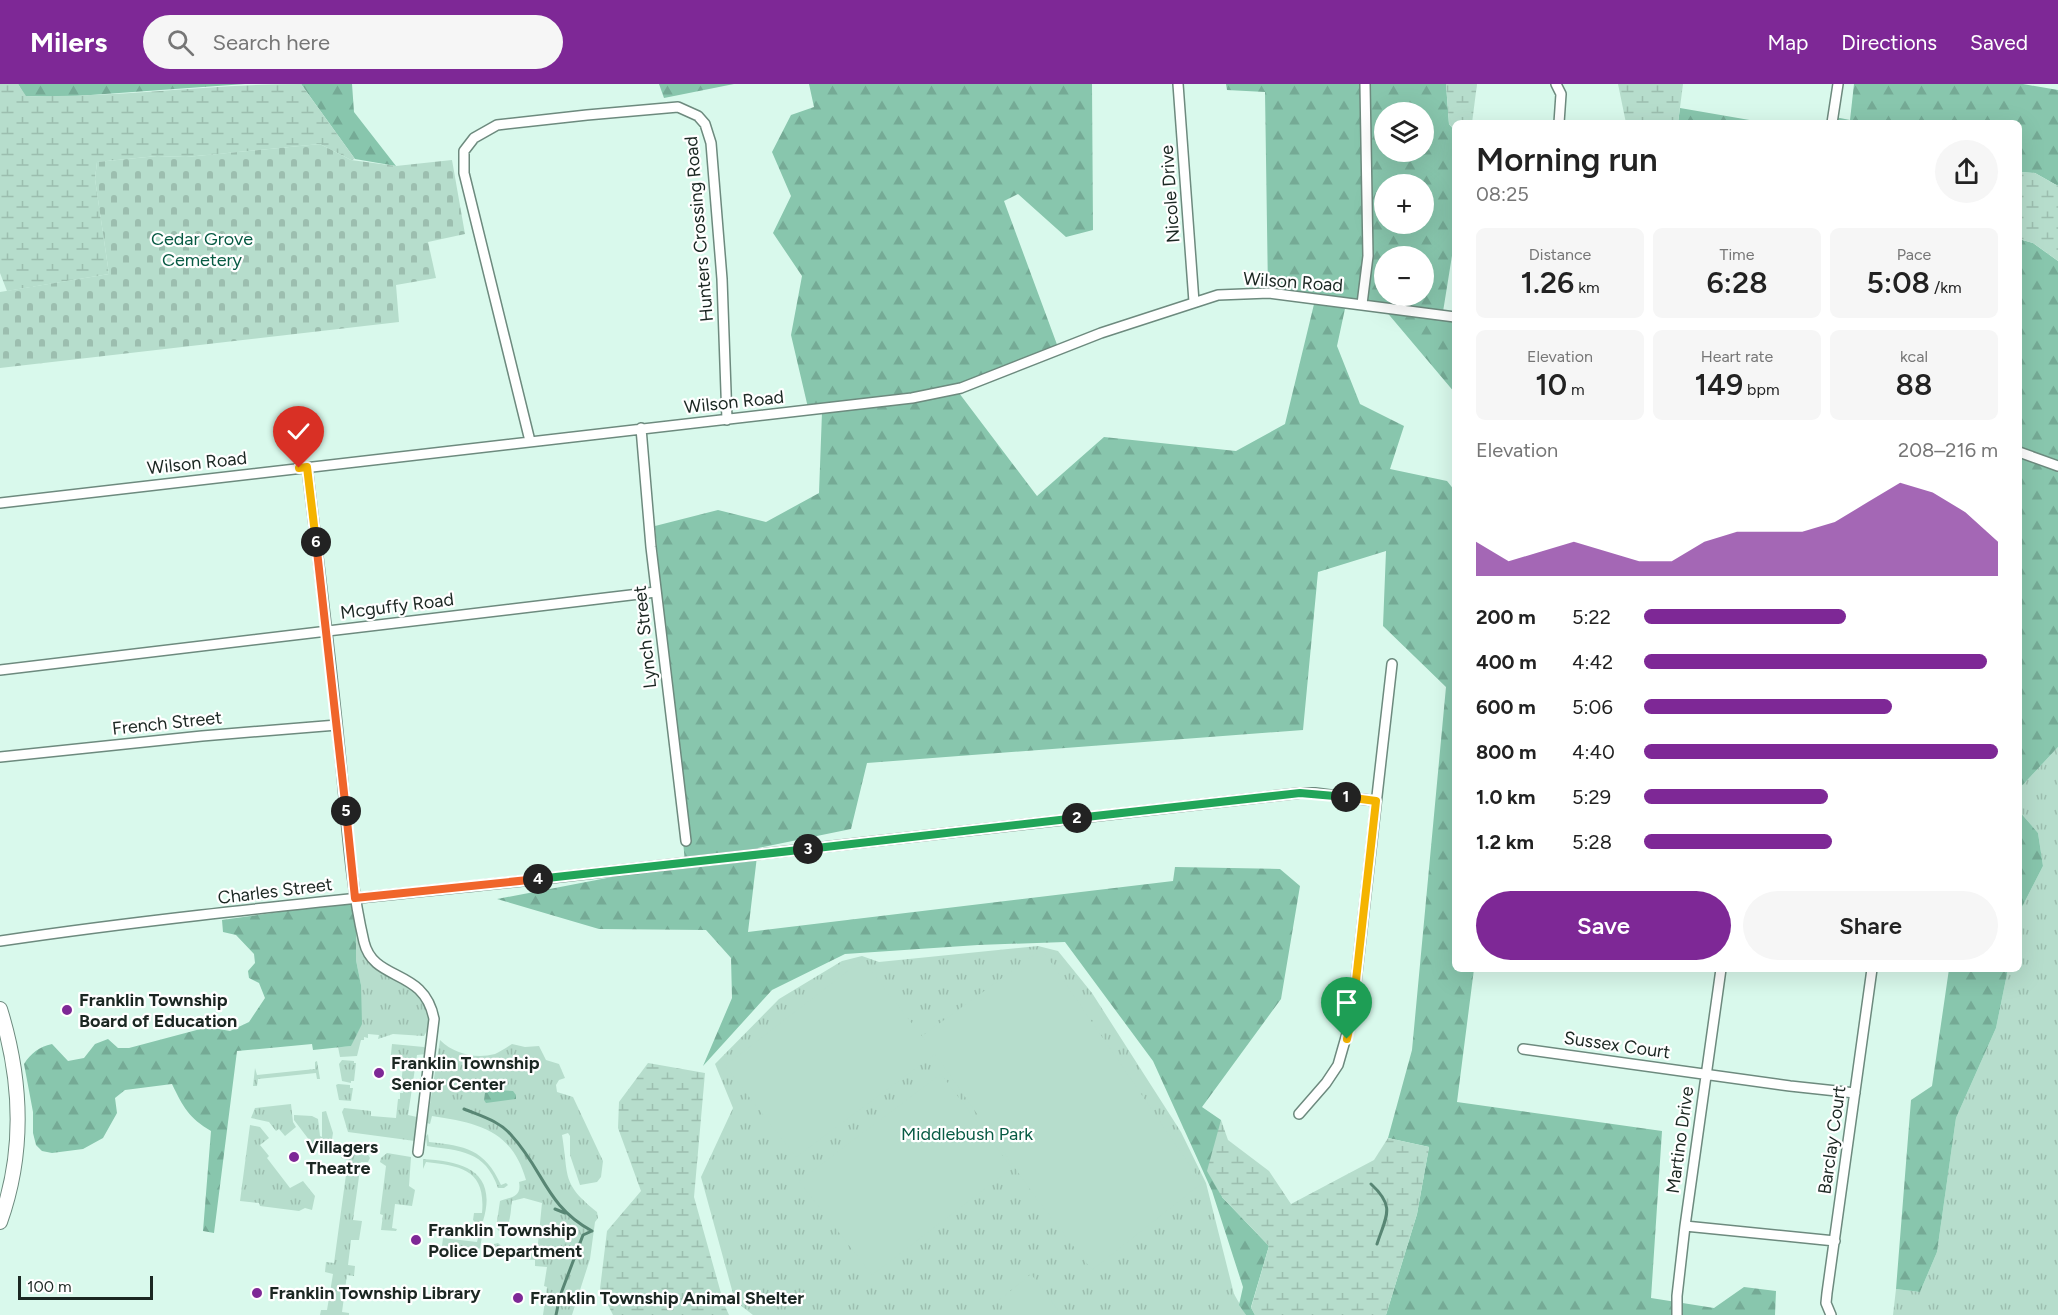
<!DOCTYPE html>
<meta charset="utf-8">
<style>
:root{--surface:#fff;--page:#f6f6f6;--text:#222;--muted:#767676;--accent:#7e2896}
body{margin:0;font-family:Figtree,sans-serif;background:var(--page);color:var(--text);height:100vh;display:flex;flex-direction:column;font-size:22px;white-space:nowrap}
*{box-sizing:border-box;margin:0}
p{font-size:20px;color:var(--muted)}
.icon{flex:none;width:33px;height:33px;fill:none;stroke:currentColor;stroke-width:2;stroke-linecap:round;stroke-linejoin:round}
.map{position:relative;flex:1;overflow:hidden}
.panel{position:absolute;left:1452px;top:36px;width:570px;height:852px;display:flex;flex-direction:column;background:var(--surface);border-radius:9px;box-shadow:0 6px 24px #0002}
.panel>*{flex:none}
.tools{position:absolute;left:1374px;top:18px;display:grid;gap:12px}
.tools a{display:grid;place-items:center;width:60px;height:60px;border-radius:50%;background:var(--surface);box-shadow:0 6px 24px #0002;font-size:30px}
.scale{position:absolute;left:18px;bottom:15px;width:135px;box-sizing:border-box;padding-left:6px;border:3px solid #1b2722;border-top:0;font-size:16px;line-height:21px;white-space:nowrap;color:#1b2722;-webkit-text-stroke:4px #fff;paint-order:stroke}
.pin{position:absolute;display:grid;place-items:center;width:51px;height:51px;color:#fff;margin:-62px -26px;border-radius:50% 50% 50% 0;rotate:-45deg;box-shadow:0 0 6px #0007}
.pin .icon{rotate:45deg}
.km{position:absolute;width:30px;height:30px;margin:-15px;border-radius:50%;background:#222;color:#fff;font-size:16px;line-height:30px;text-align:center}
.round{display:grid;place-items:center;flex:none;width:63px;height:63px;border-radius:32px;background:var(--page)}
.overview{display:flex;align-items:center;justify-content:space-between;height:102px;padding:0 24px}
h1{font-size:33px;font-weight:600;line-height:45px}
.stats{display:grid;grid-template-columns:repeat(3,1fr);gap:9px;height:102px;padding:6px 24px}
.stats div{display:grid;align-content:center;border-radius:9px;background:var(--page);text-align:center}
.stats b{font-size:30px;font-weight:600}
.stats small{font-size:16px;font-weight:400}
.stats p{font-size:16px}
.chart{height:168px;padding:12px 24px}
.chart p{display:flex;justify-content:space-between}
.chart svg{width:100%;height:108px;margin-top:6px;fill:var(--accent);opacity:.7}
.primary-button{display:flex;gap:12px;margin-top:auto;padding:12px 24px}
.primary-button a{flex:1;height:69px;border-radius:36px;background:var(--accent);color:#fff;font-size:24px;font-weight:600;line-height:69px;text-align:center}
.primary-button a+a{background:var(--page);color:var(--text)}
ul{padding:0 24px;list-style:none;font-size:20px}
li{display:grid;grid-template-columns:96px 72px 1fr;align-items:center;height:45px}
li i{height:15px;border-radius:8px;background:var(--accent)}
header{display:flex;align-items:center;gap:36px;box-sizing:border-box;height:84px;padding:0 30px;background:var(--accent);color:#fff}
header strong{font-size:28px}
nav{display:flex;gap:33px;margin-inline-start:auto;font-size:21px}
.search{width:420px;height:54px;background:var(--page);display:flex;align-items:center;gap:15px;box-sizing:border-box;padding:0 21px;border-radius:33px;color:var(--muted);font-size:22px}
.map>svg:first-child{display:block}
.grass{fill:url(#grass-tufts)}
.forest{fill:url(#forest-firs);fill-rule:evenodd}
.wetland{fill:url(#wetland-marsh)}
.cemetery{fill:url(#cemetery-stones)}
.pitch{fill:#b6ddcc}
.lines{fill:none;stroke-linecap:round;stroke-linejoin:round}
.stream{stroke:#588674;stroke-width:3}
.street-casing{stroke:#6d8a7e;stroke-width:12}
.secondary-casing{stroke:#6d8a7e;stroke-width:16}
.street{stroke:#fff;stroke-width:9}
.secondary{stroke:#fff;stroke-width:14}
.split-1-casing{stroke:#fff;stroke-width:12}
.split-2-casing{stroke:#fff;stroke-width:12}
.split-3-casing{stroke:#fff;stroke-width:12}
.split-4-casing{stroke:#fff;stroke-width:12}
.split-5-casing{stroke:#fff;stroke-width:12}
.split-6-casing{stroke:#fff;stroke-width:12}
.split-7-casing{stroke:#fff;stroke-width:12}
.split-1{stroke:#f5b400;stroke-width:8}
.split-2{stroke:#22a559;stroke-width:8}
.split-3{stroke:#22a559;stroke-width:8}
.split-4{stroke:#22a559;stroke-width:8}
.split-5{stroke:#f0652b;stroke-width:8}
.split-6{stroke:#f0652b;stroke-width:8}
.split-7{stroke:#f5b400;stroke-width:8}
.poi-dot{fill:#7e2896;stroke:#fff;stroke-width:2}
.labels{text-anchor:middle;dominant-baseline:central;stroke-width:4.5;stroke-linejoin:round;paint-order:stroke}
.street-label{font-size:18px;fill:#1b2722;stroke:#fff}
.park-label{font-size:18px;fill:#085b44;stroke:#fff}
.poi-label{font-size:18px;font-weight:bold;fill:#1b2722;stroke:#fff;text-anchor:start}
</style>
<header>
<strong>Milers</strong>
<div class="search"><svg class="icon" aria-label="search" viewBox="0 0 24 24"><circle cx="10" cy="10" r="6"/><path d="M15 15l6 6"/></svg>Search here</div>
<nav><a>Map</a><a>Directions</a><a>Saved</a></nav>
</header>
<div class="map">
<svg width="2058" height="1231" viewBox="0 0 2058 1231">
<defs>
<pattern id="grass-tufts" width="24" height="20" patternUnits="userSpaceOnUse" patternTransform="scale(1.5)"><rect width="24" height="20" fill="#b6ddcc"/><path d="M3 7l-1-3M5 7V3M7 7l1-3M15 17l-1-3M17 17v-4M19 17l1-3" fill="none" stroke="#9cbeaf"/></pattern>
<pattern id="forest-firs" width="22" height="20" patternUnits="userSpaceOnUse" patternTransform="scale(1.5)"><rect width="22" height="20" fill="#88c6ad"/><path d="M5 1l3.5 6h-7zM16 11l3.5 6h-7z" fill="#75aa95"/></pattern>
<pattern id="wetland-marsh" width="20" height="14" patternUnits="userSpaceOnUse" patternTransform="scale(1.5)"><rect width="20" height="14" fill="#b6ddcc"/><path d="M1 5h8M5 5V1M11 12h8M15 12V8" fill="none" stroke="#9cbeaf"/></pattern>
<pattern id="cemetery-stones" width="16" height="16" patternUnits="userSpaceOnUse" patternTransform="scale(1.5)"><rect width="16" height="16" fill="#b6ddcc"/><path d="M2 7V4a2 2 0 0 1 4 0v3zM10 15v-3a2 2 0 0 1 4 0v3z" fill="#9cbeaf"/></pattern>
</defs>
<rect width="100%" height="100%" fill="#d9f9ec"/>
<path class="grass" d="M2058,663V1231H1893L1896,1205L1920,1208L1937,1168L1956,1034L1996,944L2008,885H2019V835L2021,825L2043,782L2038,749L2019,727V705Z
M356,841C358,855 360,869 370,880C387,898 425,902 428,930C429,940 429,944 424,952L393,950L378,955L379,951L368,950V954L364,953V956H361L357,972L340,973L338,963L351,962L361,901L356,876Z
M1038,862L1058,867L1092,909L1181,1048L1206,1099L1234,1210L1246,1231H753L735,1217L701,1093L733,1024L715,980L779,915L842,877L862,872L879,878Z
M440,956C454,970 475,975 495,970C500,968 507,963 512,960L525,963L539,962L546,976L559,980L565,994L559,996L556,1001L557,1008L573,1013L603,1077L601,1093L597,1098L580,1101L570,1071V1052L568,1049L562,1051C569,1093 561,1099 597,1128L598,1134L595,1138L590,1175L572,1231H543L547,1203L544,1202L547,1183L535,1182V1176L508,1174L504,1168L495,1166L494,1160L498,1159L506,1166L537,1170L542,1119L524,1114L512,1117C510,1128 512,1144 499,1147L496,1144L500,1117C510,1113 522,1114 519,1098L526,1096C512,1046 478,1039 432,1032L430,1040L427,1039Z
M392,960L424,963L426,965V970L417,971L408,1031L417,1033L418,1036L415,1057L348,1048L342,1028L344,1024L371,1027V1032L396,1034L398,1015H400V1009H403L404,1001H401L403,982L390,980Z
M342,976L354,977V979H356L354,997H351V999L342,997L339,980Z
M317,977L320,995H317L316,989L258,995L257,1002H253L255,984L257,991L315,985V978Z
M338,1000L350,1001V1004H353L351,1017L339,1016L336,1001Z
M291,1020L293,1038L296,1043L285,1052L279,1045L276,1047L269,1038L251,1034L255,1024Z
M326,1027L333,1049L330,1068L316,1065L294,1036V1031L312,1032L318,1035L320,1052L322,1053V1028Z
M250,1041L260,1043L269,1054L260,1061L269,1072L267,1074L290,1104L303,1097L315,1112L312,1126L305,1124L299,1127L260,1122L259,1119L240,1117Z
M428,1050L429,1058C465,1062 485,1065 501,1101L506,1099L508,1101L504,1104H498C485,1066 460,1067 427,1062L426,1052Z
M346,1065C355,1065 366,1065 370,1074L368,1078H361L353,1136L362,1137L359,1156H351L348,1181L355,1182L354,1192L347,1191L342,1228L349,1229V1231H320L321,1226H327L333,1190L325,1188L326,1178L334,1179L348,1076L341,1074V1071Z
M387,1069L411,1073L409,1102L415,1106L412,1122L395,1120L392,1144L397,1145L396,1147L381,1146L383,1131L380,1130L386,1082L380,1078L381,1074Z
M423,1075C464,1077 498,1088 483,1137L476,1139L473,1136L474,1129H482C486,1086 462,1082 426,1078L423,1085Z
M479,1150L482,1153L480,1164L477,1166L442,1162L443,1154L477,1158Z"/>
<path class="forest" d="M18,0H245L63,13L25,12Z
M301,0H352L354,28L396,82L355,75Z
M659,0H734L664,14Z
M809,0H1092L1093,146L1066,153L1018,110L1004,117L1059,266L956,305L1037,412L1104,353L1236,367L1285,340L1315,216L1268,208L1265,8L1227,6L1226,0H1446L1449,40L1455,47V153L1442,234L1455,237V309L1385,226L1346,220L1337,262L1360,320L1404,342L1390,385L1447,397L1455,407V885H1474L1457,1018L1662,1047L1651,1214L1714,1224L1744,1203L1776,1207L1775,1231H1386L1417,1130L1429,1063L1388,1054L1412,966L1446,603L1383,542L1386,467L1318,488L1303,646L867,679L851,745L758,764L748,848L1173,797L1175,783L1280,785L1300,802L1281,915L1202,1023L1221,1036L1222,1113L1269,1162L1251,1223L1255,1231H1246L1239,1221L1243,1203L1212,1107L1153,977L1065,858L978,861L845,870L772,906L703,982L732,914L731,874L706,846L599,845L497,815L685,779L655,442L718,426L766,438L819,409L822,328H809L791,251L802,192L773,149L791,112L772,68L791,31L814,23ZM1384,28H1424V68H1384ZM1384,100H1424V140H1384ZM1384,172H1424V212H1384Z
M1854,0H2023L2058,6V102L2035,89L2019,88V39H1834L1835,33L1850,36Z
M1680,24L1767,39H1678Z
M2019,155L2033,159L2058,177V663L2019,705Z
M2019,727L2038,749L2043,782L2021,825L2019,835Z
M350,818L356,841V876L361,901L362,940L351,962L313,966L312,960L237,967L214,1149L203,1147L211,1047C189,1034 183,1023 172,1000L125,1006L115,1014L117,1029L103,1054L83,1065L52,1069L42,1067L36,1061L33,1049V1028L24,980C31,969 39,963 52,960L68,977L84,974L95,960L108,955L118,964H129L208,943L230,947L249,938L265,914L259,899L249,894L248,887L255,879L254,870L236,851L223,848L222,836Z
M1949,885H2008L1996,944L1956,1034L1937,1168L1920,1208L1896,1205L1911,1016L1932,1002Z
M494,1006L513,1007L516,1011V1015L486,1019L484,1016L485,1009Z"/>
<path class="wetland" d="M0,0H18L26,12C117,14 209,0 301,0L355,75L351,76L320,60L186,73L157,72L97,78L95,95L109,190L7,207L0,189Z
M1446,0H1477L1472,39H1455V47L1449,40Z
M1618,0H1683L1678,39H1626Z
M2019,88L2035,89L2058,102V177L2033,159L2019,155Z
M648,979L705,989L694,1113L724,1220L729,1231H613L600,1205L607,1147L641,1107L618,1044L619,1018Z
M1221,1036L1228,1056L1269,1087L1291,1120L1374,1076L1388,1054L1429,1063L1417,1130L1386,1231H1255L1251,1224L1269,1162L1222,1113L1207,1087Z"/>
<path class="cemetery" d="M320,60L351,76L396,82L452,76L465,150L428,158L436,194L396,201L399,238L0,284V208L109,190L95,95L97,78L157,72L186,73Z"/>
<path class="pitch" d="M1042,865L1202,1099L1092,1186L1036,1114L935,970L796,1073L725,982L862,876L925,956L922,952Z
M941,990L1012,1084L872,1191L799,1097Z
M1031,1190L1058,1226L1051,1231H1009L998,1217Z"/>
<g class="lines">
<path class="stream" d="M464,1025C481,1032 500,1037 512,1052C544,1087 546,1122 592,1147
M1371,1100C1396,1123 1386,1132 1377,1160
M555,1125L565,1129
M556,1231L560,1212L583,1151L592,1147"/>
<defs>
<path id="street" d="M1178,0L1194,218
M1556,0L1561,10L1559,39
M1832,39L1838,0
M1362,220L1368,172L1365,0
M641,344L651,463L686,757
M530,357L464,89V67L474,54L497,41L587,31L678,23L698,32L705,40L711,59L722,195L727,336
M2019,368L2058,382
M307,383C318,475 330,567 339,660C346,726 349,794 364,858C374,899 424,883 434,935L418,1068
M0,419L912,314L961,304L1101,249L1218,211L1269,209L1455,233
M0,586L656,508
M0,673L202,652L337,641
M0,857C189,829 379,813 568,792C812,765 1056,737 1300,709H1315L1376,717
M1523,965L1790,1002L1855,1009
M1299,1030L1326,999L1338,981L1352,932L1392,580
M1685,1142L1835,1157
M1677,1231V1212L1685,1142L1721,885
M1831,1231L1826,1219L1827,1209L1872,885"/>
<path id="secondary" d="M0,925C22,996 25,1068 0,1138"/>
</defs>
<use href="#street" class="street-casing"/>
<use href="#secondary" class="secondary-casing"/>
<use href="#street" class="street"/>
<use href="#secondary" class="secondary"/>
</g>
<g class="lines">
<defs>
<path id="split-1" d="M1346,713L1376,717L1352,932L1347,955"/>
<path id="split-2" d="M1077,734L1300,709L1346,713"/>
<path id="split-3" d="M808,765L1077,734"/>
<path id="split-4" d="M538,795L808,765"/>
<path id="split-5" d="M346,727L355,814L538,795"/>
<path id="split-6" d="M316,458L346,727"/>
<path id="split-7" d="M299,384L307,383L316,458"/>
</defs>
<use href="#split-1" class="split-1-casing"/>
<use href="#split-2" class="split-2-casing"/>
<use href="#split-3" class="split-3-casing"/>
<use href="#split-4" class="split-4-casing"/>
<use href="#split-5" class="split-5-casing"/>
<use href="#split-6" class="split-6-casing"/>
<use href="#split-7" class="split-7-casing"/>
<use href="#split-1" class="split-1"/>
<use href="#split-2" class="split-2"/>
<use href="#split-3" class="split-3"/>
<use href="#split-4" class="split-4"/>
<use href="#split-5" class="split-5"/>
<use href="#split-6" class="split-6"/>
<use href="#split-7" class="split-7"/>
</g>
<g class="poi-dot">
<circle cx="67" cy="926" r="6"/>
<circle cx="379" cy="989" r="6"/>
<circle cx="294" cy="1073" r="6"/>
<circle cx="416" cy="1156" r="6"/>
<circle cx="257" cy="1209" r="6"/>
<circle cx="518" cy="1214" r="6"/>
</g>
<g class="labels">
<g class="street-label">
<text transform="translate(1170 110) rotate(-94)">Nicole Drive</text>
<text transform="translate(699 145) rotate(-95)">Hunters Crossing Road</text>
<text transform="translate(1293 198) rotate(4)">Wilson Road</text>
<text transform="translate(734 318) rotate(-6)">Wilson Road</text>
<text transform="translate(197 379) rotate(-6)">Wilson Road</text>
<text transform="translate(397 522) rotate(-7)">Mcguffy Road</text>
<text transform="translate(645 553) rotate(-96)">Lynch Street</text>
<text transform="translate(167 639) rotate(-6)">French Street</text>
<text transform="translate(275 807) rotate(-7)">Charles Street</text>
<text transform="translate(1617 961) rotate(8)">Sussex Court</text>
<text transform="translate(1680 1056) rotate(-82)">Martino Drive</text>
<text transform="translate(1832 1056) rotate(-82)">Barclay Court</text>
</g>
<g class="park-label">
<text x="202" y="155">Cedar Grove<tspan x="202" dy="21">Cemetery</tspan></text>
<text x="967" y="1050">Middlebush Park</text>
</g>
<g class="poi-label">
<text x="79" y="916">Franklin Township<tspan x="79" dy="21">Board of Education</tspan></text>
<text x="391" y="979">Franklin Township<tspan x="391" dy="21">Senior Center</tspan></text>
<text x="306" y="1063">Villagers<tspan x="306" dy="21">Theatre</tspan></text>
<text x="428" y="1146">Franklin Township<tspan x="428" dy="21">Police Department</tspan></text>
<text x="269" y="1209">Franklin Township Library</text>
<text x="530" y="1214">Franklin Township Animal Shelter</text>
</g>
</g>
</svg>
<div class="tools">
<a><svg class="icon" aria-label="layers" viewBox="0 0 24 24"><path d="M12 4l9 5-9 5-9-5zM3 14l9 5 9-5"/></svg></a>
<a>+</a>
<a>−</a>
</div>
<div class="scale">100 m</div>
<div class="pin" style="left:1347px;top:955px;background:#1e9e55"><svg class="icon" aria-label="arrive" viewBox="0 0 24 24"><path d="M6 21V4h12l-3 4 3 4H6"/></svg></div>
<div class="pin" style="left:299px;top:384px;background:#d93025"><svg class="icon" aria-label="check" viewBox="0 0 24 24"><path d="M5 12l5 5 9-10"/></svg></div>
<b class="km" style="left:1346px;top:713px">1</b>
<b class="km" style="left:1077px;top:734px">2</b>
<b class="km" style="left:808px;top:765px">3</b>
<b class="km" style="left:538px;top:795px">4</b>
<b class="km" style="left:346px;top:727px">5</b>
<b class="km" style="left:316px;top:458px">6</b>
<section class="panel">
<div class="overview"><div><h1>Morning run</h1><p>08:25</p></div><a class="round"><svg class="icon" aria-label="share" viewBox="0 0 24 24"><path d="M12 15V3M7 8l5-5 5 5M5 13v7h14v-7"/></svg></a></div>
<div class="stats">
<div><p>Distance</p><b>1.26<small> km</small></b></div>
<div><p>Time</p><b>6:28</b></div>
<div><p>Pace</p><b>5:08<small> /km</small></b></div>
</div>
<div class="stats">
<div><p>Elevation</p><b>10<small> m</small></b></div>
<div><p>Heart rate</p><b>149<small> bpm</small></b></div>
<div><p>kcal</p><b>88</b></div>
</div>
<div class="chart"><p><span>Elevation</span>208–216 m</p>
<svg viewBox="0 0 160 44" preserveAspectRatio="none"><path d="M0 44V30L10 38L20 34L30 30L40 34L50 38L60 38L70 30L80 26L90 26L100 26L110 22L120 14L130 6L140 10L150 18L160 30V44z"/></svg>
</div>
<ul>
<li><b>200 m</b>5:22<i style="width:57%"></i></li>
<li><b>400 m</b>4:42<i style="width:97%"></i></li>
<li><b>600 m</b>5:06<i style="width:70%"></i></li>
<li><b>800 m</b>4:40<i style="width:100%"></i></li>
<li><b>1.0 km</b>5:29<i style="width:52%"></i></li>
<li><b>1.2 km</b>5:28<i style="width:53%"></i></li>
</ul>
<div class="primary-button"><a>Save</a><a>Share</a></div>
</section>
</div>
